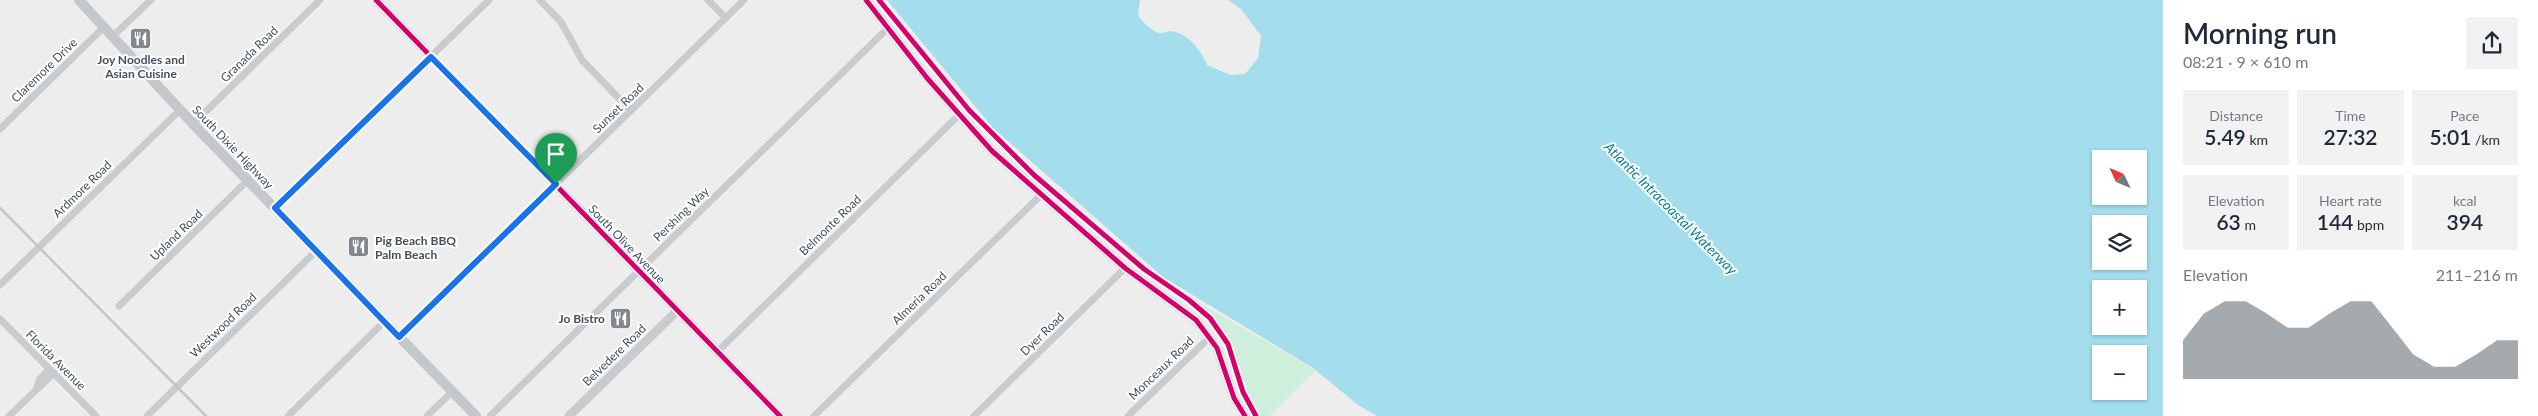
<!DOCTYPE html>
<meta charset="utf-8">
<style>
:root{--surface:#fff;--page:#f2f2f3;--text:#1f2937;--muted:#747a83;--accent:#80878d}
body{margin:0;font-family:Lato,sans-serif;background:var(--page);color:var(--text);height:100vh;display:flex;flex-direction:column;font-size:19px;white-space:nowrap}
*{box-sizing:border-box;margin:0}
p{font-size:16px;color:var(--muted)}
.icon{flex:none;width:28px;height:28px;fill:none;stroke:currentColor;stroke-width:2;stroke-linecap:round;stroke-linejoin:round}
.map{position:relative;flex:1;overflow:hidden}
.side{display:flex;flex-direction:column;background:var(--surface);width:375px}
.side>*{flex:none}
.needle{width:32px;rotate:314deg}
.tools{position:absolute;left:2092px;top:150px;display:grid;gap:10px}
.tools a{display:grid;place-items:center;width:55px;height:55px;border-radius:0px;background:var(--surface);box-shadow:0 1px 4px #0004;font-size:25px}
.pin{position:absolute;display:grid;place-items:center;width:42px;height:42px;color:#fff;margin:-51px -21px;border-radius:50% 50% 50% 0;rotate:-45deg;box-shadow:0 0 5px #0007}
.pin .icon{rotate:45deg}
.round{display:grid;place-items:center;flex:none;width:52px;height:52px;border-radius:0px;background:var(--page)}
.head{display:flex;align-items:center;justify-content:space-between;height:85px;padding:0 20px}
h1{font-size:28px;font-weight:600;line-height:38px}
.figures{display:grid;grid-template-columns:repeat(3,1fr);gap:8px;height:85px;padding:5px 20px}
.figures div{display:grid;align-content:center;border-radius:0px;background:var(--page);text-align:center}
.figures b{font-size:21px;font-weight:600}
.figures small{font-size:14px;font-weight:400}
.figures p{font-size:14px}
.chart{height:140px;padding:10px 20px}
.chart p{display:flex;justify-content:space-between}
.chart svg{width:100%;height:90px;margin-top:5px;fill:var(--accent);opacity:.7}
main{display:flex;flex:1;min-height:0}
.map>svg:first-child{display:block}
.green{fill:#d0eedc}
.water{fill:#a4deed;fill-rule:evenodd}
.lines{fill:none;stroke-linecap:round;stroke-linejoin:round}
.minor{stroke:#c9ccce;stroke-width:7}
.tertiary{stroke:#c9ccce;stroke-width:9}
.primary{stroke:#c4c8cc;stroke-width:10}
.rail{stroke:#c3c5c7;stroke-width:2.5}
.cycleway-casing{stroke:#fff;stroke-width:8}
.cycleway{stroke:#d6006c;stroke-width:5}
.route-casing{stroke:#fff;stroke-width:10}
.route{stroke:#1a73e8;stroke-width:6}
.labels{text-anchor:middle;dominant-baseline:central;stroke-width:4;stroke-linejoin:round;paint-order:stroke}
.street-label{font-size:12px;fill:#44505a;stroke:#fff}
.poi-label{font-size:12px;font-weight:bold;fill:#44505a;stroke:#fff}
.water-label{font-size:14px;font-style:italic;fill:#0980a0;stroke:#fff}
</style>
<main>
<div class="map">
<svg width="2163" height="416" viewBox="0 0 2163 416">
<rect width="100%" height="100%" fill="#eeeded"/>
<path class="green" d="M1189,297L1310,367L1315,371L1270,416H1260C1241,393 1240,366 1227,341C1218,323 1203,311 1189,297Z"/>
<path class="water" d="M887,0H1140L1138,15C1143,22 1150,30 1159,33C1163,34 1167,31 1171,31C1188,33 1201,50 1207,65L1231,75L1245,74L1258,58L1261,36L1241,9L1228,0H2163V416H1377L1358,405L1313,368L1163,277L993,128ZM2101,159H2139V196H2101ZM2101,224H2139V261H2101ZM2101,289H2139V326H2101ZM2101,354H2139V391H2101Z"/>
<g class="lines">
<path class="minor" d="M540,0L561,22L582,60L631,111
M708,0L726,18
M113,36L151,0
M193,124L320,0
M0,129L104,27
M275,208L489,0
M0,285L180,110
M119,306L248,180
M0,319L96,416
M399,337L744,0
M717,352L959,115
M37,388L39,380L49,369
M9,416L54,373
M147,416L316,251
M288,416L384,322
M427,416L453,391
M490,416L888,28
M814,416L1041,195
M974,416L1125,268
M1128,416L1210,337"/>
<path class="tertiary" d="M376,0L780,416
M866,0L927,78L992,151L1125,268L1196,320L1217,348L1234,398L1245,416
M569,416L677,311"/>
<path class="primary" d="M79,0L193,124L476,416"/>
<path class="rail" d="M0,208L206,416"/>
<defs>
<path id="cycleway" d="M376,0L780,416
M866,0L927,78L992,151L1125,268L1196,320L1217,348L1234,398L1245,416
M879,0L969,110L1034,175L1144,269L1189,300L1210,318L1228,344L1243,392L1256,416"/>
</defs>
<use href="#cycleway" class="cycleway-casing"/>
<use href="#cycleway" class="cycleway"/>
</g>
<g class="lines">
<defs>
<path id="route" d="M431,57L556,184L399,337L275,208Z"/>
</defs>
<use href="#route" class="route-casing"/>
<use href="#route" class="route"/>
</g>
<defs>
<symbol id="restaurant-square" viewBox="-11 -11 22 22"><rect x="-9" y="-9" width="18" height="18" rx="4" fill="#80878d" stroke="#fff"/><path d="M-5-6h1v4h1v-4h1v4h1v-4h1v5L-1.5 .5V6h-2V.5L-5-1ZM5-6V6H3V1.5H1.5Q1.5-4 5-6Z" fill="#fff"/></symbol>
</defs>
<g fill-rule="evenodd">
<use href="#restaurant-square" x="128" y="26" width="25" height="25"/>
<use href="#restaurant-square" x="346" y="234" width="25" height="25"/>
<use href="#restaurant-square" x="608" y="306" width="25" height="25"/>
</g>
<g class="labels">
<g class="street-label">
<text transform="translate(249 54) rotate(-44)">Granada Road</text>
<text transform="translate(44 70) rotate(-44)">Claremore Drive</text>
<text transform="translate(618 108) rotate(-44)">Sunset Road</text>
<text transform="translate(233 147) rotate(46)">South Dixie Highway</text>
<text transform="translate(82 189) rotate(-44)">Ardmore Road</text>
<text transform="translate(681 214) rotate(-44)">Pershing Way</text>
<text transform="translate(830 225) rotate(-44)">Belmonte Road</text>
<text transform="translate(176 235) rotate(-44)">Upland Road</text>
<text transform="translate(627 244) rotate(46)">South Olive Avenue</text>
<text transform="translate(919 298) rotate(-44)">Almeria Road</text>
<text transform="translate(223 325) rotate(-44)">Westwood Road</text>
<text transform="translate(1042 334) rotate(-44)">Dyer Road</text>
<text transform="translate(614 355) rotate(-44)">Belvedere Road</text>
<text transform="translate(56 360) rotate(45)">Florida Avenue</text>
<text transform="translate(1161 368) rotate(-44)">Monceaux Road</text>
</g>
<g class="poi-label">
<text x="141" y="59">Joy Noodles and<tspan x="141" dy="14">Asian Cuisine</tspan></text>
<text x="375" y="240" text-anchor="start">Pig Beach BBQ<tspan x="375" dy="14">Palm Beach</tspan></text>
<text x="605" y="318" text-anchor="end">Jo Bistro</text>
</g>
<g class="water-label">
<text transform="translate(1671 208) rotate(45)">Atlantic Intracoastal Waterway</text>
</g>
</g>
</svg>
<div class="tools">
<a><svg class="needle" viewBox="-14 -14 28 28"><path d="M0-13l5 13h-10z" fill="#e53935"/><path d="M0 13l5-13h-10z" fill="#747a83"/></svg></a>
<a><svg class="icon" aria-label="layers" viewBox="0 0 24 24"><path d="M12 4l9 5-9 5-9-5zM3 14l9 5 9-5"/></svg></a>
<a>+</a>
<a>−</a>
</div>
<div class="pin" style="left:556px;top:184px;background:#1e9e55"><svg class="icon" aria-label="arrive" viewBox="0 0 24 24"><path d="M6 21V4h12l-3 4 3 4H6"/></svg></div>
</div>
<section class="side">
<div class="head"><div><h1>Morning run</h1><p>08:21 · 9 × 610 m</p></div><a class="round"><svg class="icon" aria-label="share" viewBox="0 0 24 24"><path d="M12 15V3M7 8l5-5 5 5M5 13v7h14v-7"/></svg></a></div>
<div class="figures">
<div><p>Distance</p><b>5.49<small> km</small></b></div>
<div><p>Time</p><b>27:32</b></div>
<div><p>Pace</p><b>5:01<small> /km</small></b></div>
</div>
<div class="figures">
<div><p>Elevation</p><b>63<small> m</small></b></div>
<div><p>Heart rate</p><b>144<small> bpm</small></b></div>
<div><p>kcal</p><b>394</b></div>
</div>
<div class="chart"><p><span>Elevation</span>211–216 m</p>
<svg viewBox="0 0 160 44" preserveAspectRatio="none"><path d="M0 44V25L10 12L20 6L30 6L40 12L50 19L60 19L70 12L80 6L90 6L100 19L110 32L120 38L130 38L140 32L150 25L160 25V44z"/></svg>
</div>
</section>
</main>
